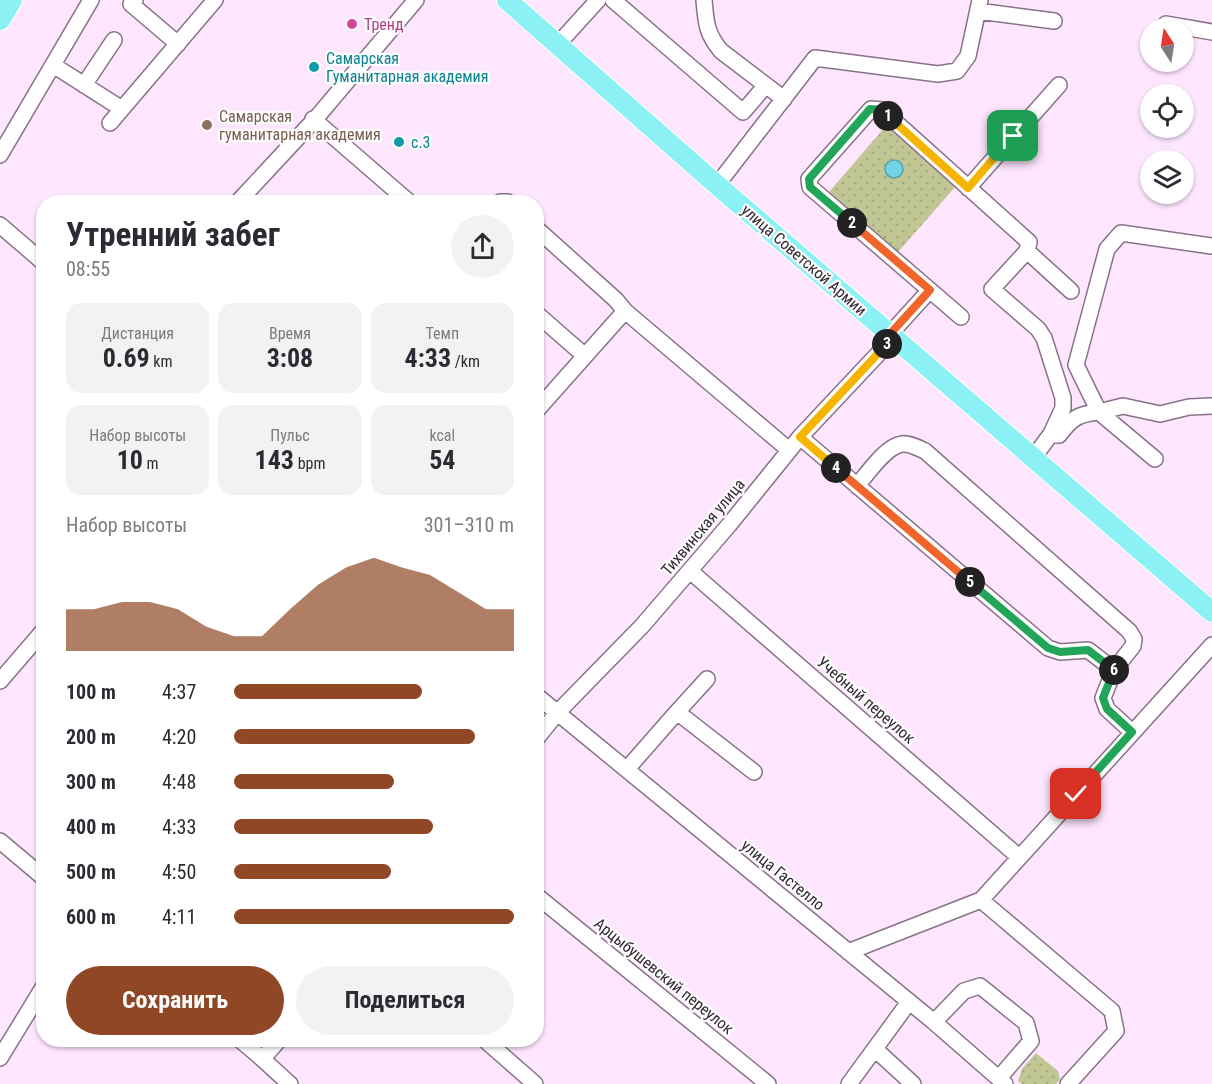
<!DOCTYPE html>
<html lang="ru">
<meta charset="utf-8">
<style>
:root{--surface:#fff;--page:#f2f2f3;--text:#2b2b33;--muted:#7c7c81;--accent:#8f4725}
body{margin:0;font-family:"Roboto Condensed",sans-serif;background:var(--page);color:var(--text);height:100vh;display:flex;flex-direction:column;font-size:22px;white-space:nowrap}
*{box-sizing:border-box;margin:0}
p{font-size:20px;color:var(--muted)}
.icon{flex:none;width:33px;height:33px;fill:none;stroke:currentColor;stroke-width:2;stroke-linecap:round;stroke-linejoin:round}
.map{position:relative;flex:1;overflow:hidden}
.side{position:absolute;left:36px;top:195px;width:508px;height:852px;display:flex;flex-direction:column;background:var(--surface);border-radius:24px;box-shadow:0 2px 4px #0004}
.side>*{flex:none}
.needle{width:39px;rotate:348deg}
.buttons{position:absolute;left:1140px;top:18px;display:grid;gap:12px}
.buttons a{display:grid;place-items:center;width:54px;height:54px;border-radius:50%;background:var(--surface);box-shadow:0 2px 4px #0004;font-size:30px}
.pin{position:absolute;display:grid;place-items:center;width:51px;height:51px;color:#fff;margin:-26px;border-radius:12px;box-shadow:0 3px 9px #0006}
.km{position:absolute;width:30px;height:30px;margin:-15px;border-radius:50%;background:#222;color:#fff;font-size:16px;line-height:30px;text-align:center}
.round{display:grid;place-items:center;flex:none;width:63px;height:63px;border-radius:32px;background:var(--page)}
.head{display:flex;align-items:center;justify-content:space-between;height:102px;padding:0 30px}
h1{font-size:33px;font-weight:700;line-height:45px}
.stats{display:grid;grid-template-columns:repeat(3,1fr);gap:9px;height:102px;padding:6px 30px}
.stats div{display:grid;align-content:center;border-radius:15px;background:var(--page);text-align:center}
.stats b{font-size:26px;font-weight:700}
.stats small{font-size:16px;font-weight:400}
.stats p{font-size:16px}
.chart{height:168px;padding:12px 30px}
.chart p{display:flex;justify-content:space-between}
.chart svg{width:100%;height:108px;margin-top:6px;fill:var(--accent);opacity:.7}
.cta{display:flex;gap:12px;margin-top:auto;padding:12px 30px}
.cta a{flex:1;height:69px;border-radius:36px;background:var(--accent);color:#fff;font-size:24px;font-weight:700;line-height:69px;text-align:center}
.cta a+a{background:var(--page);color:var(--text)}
ul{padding:0 30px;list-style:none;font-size:20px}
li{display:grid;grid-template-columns:96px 72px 1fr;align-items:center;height:45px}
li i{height:15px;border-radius:8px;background:var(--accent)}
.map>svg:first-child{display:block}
.green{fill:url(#green-dots)}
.water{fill:#70d4e4;stroke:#5ea1af;stroke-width:1.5}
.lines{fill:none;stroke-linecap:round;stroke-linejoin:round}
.minor-casing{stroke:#887288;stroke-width:18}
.major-casing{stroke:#fff;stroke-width:22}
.minor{stroke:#fff;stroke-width:15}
.major{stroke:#8cf1f5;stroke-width:20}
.split-1-casing{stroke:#fff;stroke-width:12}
.split-2-casing{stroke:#fff;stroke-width:12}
.split-3-casing{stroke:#fff;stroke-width:12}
.split-4-casing{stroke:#fff;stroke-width:12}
.split-5-casing{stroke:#fff;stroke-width:12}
.split-6-casing{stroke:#fff;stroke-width:12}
.split-7-casing{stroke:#fff;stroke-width:12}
.split-1{stroke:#f5b400;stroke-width:8}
.split-2{stroke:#22a559;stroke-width:8}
.split-3{stroke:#f0652b;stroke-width:8}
.split-4{stroke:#f5b400;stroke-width:8}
.split-5{stroke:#f0652b;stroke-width:8}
.split-6{stroke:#22a559;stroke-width:8}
.split-7{stroke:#22a559;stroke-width:8}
.hotel-dot{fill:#d1479c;stroke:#fcfcfc;stroke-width:2}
.culture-dot{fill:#0f9aa8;stroke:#fcfcfc;stroke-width:2}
.education-dot{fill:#8d6e63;stroke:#fcfcfc;stroke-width:2}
.labels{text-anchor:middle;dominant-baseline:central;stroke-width:4.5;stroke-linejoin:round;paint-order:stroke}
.hotel-label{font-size:16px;fill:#b23c85;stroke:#fcfcfc;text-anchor:start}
.culture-label{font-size:16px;fill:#0d838f;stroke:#fcfcfc;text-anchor:start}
.education-label{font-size:16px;fill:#785e54;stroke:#fcfcfc;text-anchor:start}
.street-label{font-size:16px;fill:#332933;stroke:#fcfcfc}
</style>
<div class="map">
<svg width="1212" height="1084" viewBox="0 0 1212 1084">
<defs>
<pattern id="green-dots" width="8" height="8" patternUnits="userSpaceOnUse" patternTransform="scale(1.5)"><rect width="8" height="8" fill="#c1c695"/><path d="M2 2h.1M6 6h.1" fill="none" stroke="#a6aa81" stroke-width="1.8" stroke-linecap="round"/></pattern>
</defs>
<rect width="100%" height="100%" fill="#fee6ff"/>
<path class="green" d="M886,126L956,186L898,252L829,192Z
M1036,1053L1058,1071L1060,1079L1056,1084H1022L1018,1081L1022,1069Z"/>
<path class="water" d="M885 169a9 9 0 1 1 18 0a9 9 0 1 1-18 0Z"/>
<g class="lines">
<defs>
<path id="minor" d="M135,0L131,4L178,44
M613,0L743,112L766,85
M704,0C706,22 706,33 721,51L784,99
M978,11L1054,21
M1166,24L1212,32
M558,44L598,0
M53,65L122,109
M84,85L114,40
M313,119L409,202
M110,123L215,0
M0,155L91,0
M717,185L815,58L938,74L957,71L968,56L980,0
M968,188L1059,85
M238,202L317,117L416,0
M500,202H508
M0,225L44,263
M537,229L616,300L625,311L789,450
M1212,246L1121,233L1107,249L1076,365L1099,412L1123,406L1160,414L1189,407L1212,406
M537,314L585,356
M961,317L810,187L809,179L871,109L882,110L1029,242L1027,251
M890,334L930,290
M537,410L625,311
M1051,434L1063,408V398L1044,338L1038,329L992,289L1027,251L1071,291
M800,437L1048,648L1060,652L1088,650L1114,670L1103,698L1107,709L1132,732
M1033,458L1051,434L1059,435C1072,418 1078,414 1099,412L1155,459
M857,486C867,474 886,446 902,444C910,443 918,448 925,451L1129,631L1134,639L1133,646L1114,670
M690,571L1019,857
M0,681L44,630
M537,696L934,1022L1005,1084
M677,712L707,679
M537,738L557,713L642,626L729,525L800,437L894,337
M627,769L677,712L754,772
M0,841L44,878
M537,896L768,1084
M981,900L1112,1011L1116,1031L1068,1084
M848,952L981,900L1212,645
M934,1022L964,991L980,986L1026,1023L1031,1041L999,1078
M240,1040C258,1054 273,1069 290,1084
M485,1040L535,1084
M876,1050L913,1084
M0,1058L44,986
M263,1058L279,1040
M849,1084L909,1002"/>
<path id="major" d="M507,0L717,185L1212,612
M0,20L12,0"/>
</defs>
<use href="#minor" class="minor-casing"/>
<use href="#major" class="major-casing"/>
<use href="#minor" class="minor"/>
<use href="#major" class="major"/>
</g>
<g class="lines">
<defs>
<path id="split-1" d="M888,116L968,188L1013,136"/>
<path id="split-2" d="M852,223L810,187L809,179L870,109L882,110L888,116"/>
<path id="split-3" d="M852,223L930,290L890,334L894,337L887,344"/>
<path id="split-4" d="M836,468L800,437L887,344"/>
<path id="split-5" d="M836,468L970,582"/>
<path id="split-6" d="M970,582L1048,648L1060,652L1088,650L1114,670"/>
<path id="split-7" d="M1076,794L1132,732L1107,709L1103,698L1114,670"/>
</defs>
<use href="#split-1" class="split-1-casing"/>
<use href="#split-2" class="split-2-casing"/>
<use href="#split-3" class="split-3-casing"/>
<use href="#split-4" class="split-4-casing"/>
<use href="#split-5" class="split-5-casing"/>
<use href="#split-6" class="split-6-casing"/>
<use href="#split-7" class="split-7-casing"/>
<use href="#split-1" class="split-1"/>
<use href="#split-2" class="split-2"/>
<use href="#split-3" class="split-3"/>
<use href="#split-4" class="split-4"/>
<use href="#split-5" class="split-5"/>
<use href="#split-6" class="split-6"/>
<use href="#split-7" class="split-7"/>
</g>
<circle class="hotel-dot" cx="352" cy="24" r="6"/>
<g class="culture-dot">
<circle cx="314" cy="67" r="6"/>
<circle cx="399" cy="142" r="6"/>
</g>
<circle class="education-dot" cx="207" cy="125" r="6"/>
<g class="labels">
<g class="hotel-label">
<text x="364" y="24">Тренд</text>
</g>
<g class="culture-label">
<text x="326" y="58">Самарская<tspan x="326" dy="18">Гуманитарная академия</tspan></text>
<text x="411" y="142">с.3</text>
</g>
<g class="education-label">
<text x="219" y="116">Самарская<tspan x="219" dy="18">гуманитарная академия</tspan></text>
</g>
<g class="street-label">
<text transform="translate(804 260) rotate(41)">улица Советской Армии</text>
<text transform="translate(703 527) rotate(-50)">Тихвинская улица</text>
<text transform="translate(866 700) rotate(41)">Учебный переулок</text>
<text transform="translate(783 875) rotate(39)">улица Гастелло</text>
<text transform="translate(664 976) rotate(39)">Арцыбушевский переулок</text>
</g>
</g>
</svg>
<div class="buttons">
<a><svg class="needle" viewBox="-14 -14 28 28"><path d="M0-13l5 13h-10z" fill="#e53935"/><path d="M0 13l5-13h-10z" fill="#7c7c81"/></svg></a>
<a><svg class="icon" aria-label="locate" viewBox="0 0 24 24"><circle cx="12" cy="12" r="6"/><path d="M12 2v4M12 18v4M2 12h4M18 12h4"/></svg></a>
<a><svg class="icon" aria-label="layers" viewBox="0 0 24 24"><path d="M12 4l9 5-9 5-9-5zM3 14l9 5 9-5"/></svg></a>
</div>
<div class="pin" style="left:1013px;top:136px;background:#1e9e55"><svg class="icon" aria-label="arrive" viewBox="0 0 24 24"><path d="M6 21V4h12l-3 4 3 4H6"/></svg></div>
<div class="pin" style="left:1076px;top:794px;background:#d93025"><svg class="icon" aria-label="check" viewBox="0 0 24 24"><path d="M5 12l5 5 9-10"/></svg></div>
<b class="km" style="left:888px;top:116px">1</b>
<b class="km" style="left:852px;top:223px">2</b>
<b class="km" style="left:887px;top:344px">3</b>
<b class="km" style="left:836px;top:468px">4</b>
<b class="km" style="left:970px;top:582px">5</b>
<b class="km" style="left:1114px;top:670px">6</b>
<section class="side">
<div class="head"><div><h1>Утренний забег</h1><p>08:55</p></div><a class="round"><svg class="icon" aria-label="share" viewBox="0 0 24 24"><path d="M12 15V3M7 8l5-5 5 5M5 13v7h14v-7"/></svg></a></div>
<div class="stats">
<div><p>Дистанция</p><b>0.69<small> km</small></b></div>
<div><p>Время</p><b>3:08</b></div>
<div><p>Темп</p><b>4:33<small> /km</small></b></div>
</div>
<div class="stats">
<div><p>Набор высоты</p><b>10<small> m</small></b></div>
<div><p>Пульс</p><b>143<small> bpm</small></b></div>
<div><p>kcal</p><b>54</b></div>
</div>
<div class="chart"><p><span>Набор высоты</span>301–310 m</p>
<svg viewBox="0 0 160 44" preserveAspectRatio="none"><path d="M0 44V27L10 27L20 24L30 24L40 27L50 34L60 38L70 38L80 27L90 17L100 10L110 6L120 10L130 13L140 20L150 27L160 27V44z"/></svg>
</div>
<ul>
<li><b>100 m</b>4:37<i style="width:67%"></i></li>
<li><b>200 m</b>4:20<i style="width:86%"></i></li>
<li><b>300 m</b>4:48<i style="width:57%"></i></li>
<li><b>400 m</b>4:33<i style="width:71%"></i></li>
<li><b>500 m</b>4:50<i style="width:56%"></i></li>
<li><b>600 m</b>4:11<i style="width:100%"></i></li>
</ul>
<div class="cta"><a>Сохранить</a><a>Поделиться</a></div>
</section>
</div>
